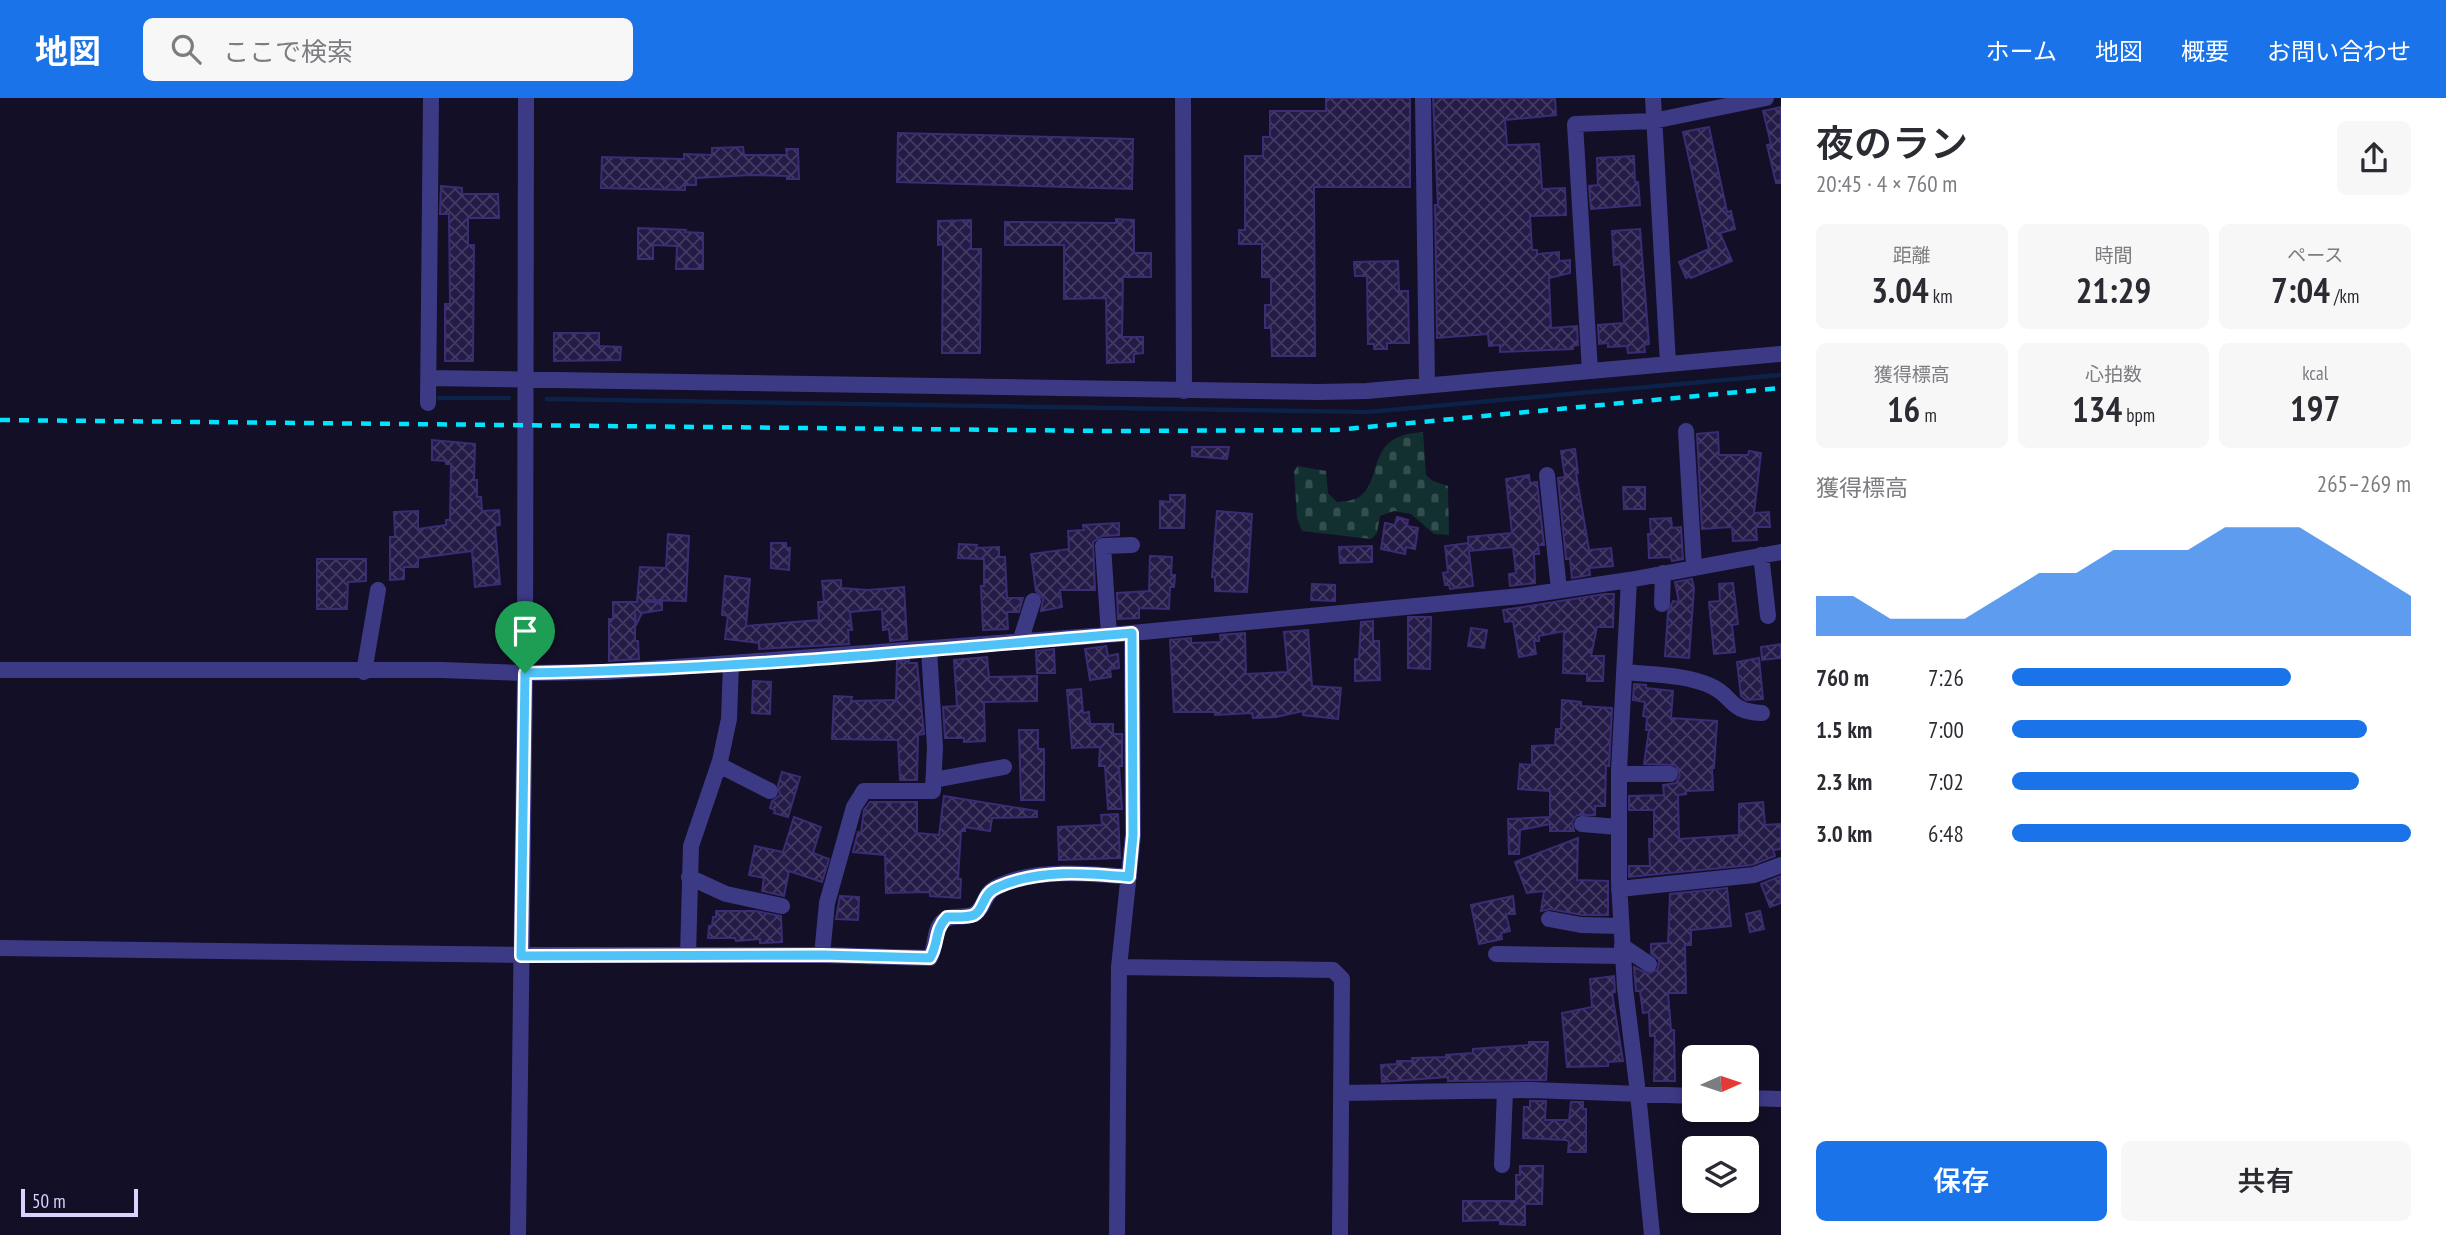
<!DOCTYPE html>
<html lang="ja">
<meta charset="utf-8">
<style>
:root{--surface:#fff;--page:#f7f7f7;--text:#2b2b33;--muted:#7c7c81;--accent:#1a73e8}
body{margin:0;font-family:"PT Sans Narrow","Noto Sans JP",sans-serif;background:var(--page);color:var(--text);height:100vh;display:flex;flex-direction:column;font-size:26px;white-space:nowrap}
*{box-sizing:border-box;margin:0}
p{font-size:23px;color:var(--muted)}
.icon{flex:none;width:38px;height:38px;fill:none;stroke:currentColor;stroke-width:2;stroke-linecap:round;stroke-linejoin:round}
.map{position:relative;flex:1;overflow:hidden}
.details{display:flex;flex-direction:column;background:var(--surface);width:665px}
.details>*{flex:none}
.needle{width:46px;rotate:87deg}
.buttons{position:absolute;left:1682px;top:947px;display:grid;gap:14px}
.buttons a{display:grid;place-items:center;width:77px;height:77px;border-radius:10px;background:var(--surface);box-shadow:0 4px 10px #0003;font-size:35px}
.scale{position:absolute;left:21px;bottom:18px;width:117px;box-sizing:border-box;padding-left:7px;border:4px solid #d9d4ff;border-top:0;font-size:19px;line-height:24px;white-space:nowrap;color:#d9d4ff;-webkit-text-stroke:5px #130f26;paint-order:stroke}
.pin{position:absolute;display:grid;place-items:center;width:60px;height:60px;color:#fff;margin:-72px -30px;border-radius:50% 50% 50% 0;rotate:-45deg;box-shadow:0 0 7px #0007}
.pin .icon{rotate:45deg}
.round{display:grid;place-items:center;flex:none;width:74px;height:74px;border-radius:10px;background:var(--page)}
.overview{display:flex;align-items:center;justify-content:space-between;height:119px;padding:0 35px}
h1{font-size:38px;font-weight:600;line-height:52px}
.metrics{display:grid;grid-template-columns:repeat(3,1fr);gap:10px;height:119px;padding:7px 35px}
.metrics div{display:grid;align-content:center;border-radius:10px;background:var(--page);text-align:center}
.metrics b{font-size:35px;font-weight:600}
.metrics small{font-size:19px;font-weight:400}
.metrics p{font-size:19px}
.chart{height:196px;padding:14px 35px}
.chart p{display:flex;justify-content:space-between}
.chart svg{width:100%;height:126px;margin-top:7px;fill:var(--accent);opacity:.7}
.primary-button{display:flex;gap:14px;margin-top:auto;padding:14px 35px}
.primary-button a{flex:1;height:80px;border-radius:10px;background:var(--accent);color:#fff;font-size:28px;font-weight:600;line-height:80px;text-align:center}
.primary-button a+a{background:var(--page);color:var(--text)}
ul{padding:0 35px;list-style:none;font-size:23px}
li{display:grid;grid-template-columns:112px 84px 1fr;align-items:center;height:52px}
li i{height:18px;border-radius:9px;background:var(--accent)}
header{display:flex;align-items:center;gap:42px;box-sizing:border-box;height:98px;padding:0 35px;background:var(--accent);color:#fff}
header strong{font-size:33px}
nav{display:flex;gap:38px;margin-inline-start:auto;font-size:24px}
.search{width:490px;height:63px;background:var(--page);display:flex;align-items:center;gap:18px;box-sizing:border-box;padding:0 24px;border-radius:10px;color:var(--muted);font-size:26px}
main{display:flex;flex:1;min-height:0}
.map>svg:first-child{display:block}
.cemetery{fill:url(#cemetery-stones)}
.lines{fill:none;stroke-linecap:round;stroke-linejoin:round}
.stream{stroke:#0c2248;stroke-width:4.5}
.building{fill:url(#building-cross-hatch);stroke:#3b2d73;stroke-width:2}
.minor{stroke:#3d3a85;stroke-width:16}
.rail{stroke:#00e5ff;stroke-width:4.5;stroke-dasharray:10 9;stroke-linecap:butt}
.route-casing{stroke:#fff;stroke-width:14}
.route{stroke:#4fc3f7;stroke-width:9}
</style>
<header>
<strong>地図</strong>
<div class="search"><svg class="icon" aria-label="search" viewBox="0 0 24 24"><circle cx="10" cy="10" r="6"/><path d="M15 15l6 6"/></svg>ここで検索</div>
<nav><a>ホーム</a><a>地図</a><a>概要</a><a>お問い合わせ</a></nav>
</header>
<main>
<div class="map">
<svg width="1781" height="1137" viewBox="0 0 1781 1137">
<defs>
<pattern id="cemetery-stones" width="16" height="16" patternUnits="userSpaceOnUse" patternTransform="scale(1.75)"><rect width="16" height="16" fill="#12302f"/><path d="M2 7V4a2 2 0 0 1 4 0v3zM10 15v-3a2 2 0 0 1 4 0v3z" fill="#344d4e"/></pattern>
<pattern id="building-cross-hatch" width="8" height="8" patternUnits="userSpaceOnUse" patternTransform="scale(1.75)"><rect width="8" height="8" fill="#241b47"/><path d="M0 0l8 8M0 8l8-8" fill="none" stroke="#433b63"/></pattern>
</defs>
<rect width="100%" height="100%" fill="#130f26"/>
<path class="cemetery" d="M1423,334L1426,377L1433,383L1448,388L1449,437L1434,436L1411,416L1394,413L1380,418L1377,435L1371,441L1302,433L1297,420L1294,373L1298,368L1326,373L1328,395L1337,404C1345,403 1353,403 1359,399C1380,386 1369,349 1401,338C1407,335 1416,335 1423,334Z"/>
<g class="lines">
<path class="stream" d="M439,300H509
M547,301L1368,314L1781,277"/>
</g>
<path class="building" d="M1326,0H1410V89H1314L1315,258H1272L1271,230H1265V207H1271V179H1262V146H1239V132H1245V58H1263V39H1270V13H1326Z
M1433,0H1555L1556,17L1505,22L1507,47L1539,46L1542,91L1565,90L1566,117L1530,118L1532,152H1537V156L1559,154V163L1570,162V175L1549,180L1551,230L1577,228L1578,247L1573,248V251L1500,254V247L1489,248L1488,236L1437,240L1435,107H1438Z
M1781,9V85H1776L1767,47L1771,46L1763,13Z
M1709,29L1727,114L1731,113L1735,131L1720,135L1732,163L1691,180L1690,178L1686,180L1679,164L1709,151L1683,34Z
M898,35L1133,41L1132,91L897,84Z
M743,49L744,57H787L786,51H798L799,81H787V78L751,77L696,80V87H685V92L601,90L602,59L684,61V56L712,57V50Z
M1634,58L1635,84H1638L1640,107L1591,111L1589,88L1598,87L1597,60Z
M441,88L462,90V96H498L499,120H468V147H474L473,263H445V206H450L449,116H440Z
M1116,121L1134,122V155H1151V179H1123L1122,239H1143V255L1134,256V264L1107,265L1106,200L1064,201V147H1005V124L1116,125Z
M971,122V151H981L980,255H942L943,146L938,147V123Z
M638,130L686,132L685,134L703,135V171H676L677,148L653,147V161H638Z
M1640,131L1649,246L1644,247L1645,254L1628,255L1627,248L1608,249V245L1599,246L1598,227L1624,225L1621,166L1614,167L1612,133Z
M1398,163L1399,193H1408L1409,245H1387V251H1374V246H1368L1367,178H1355L1354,164Z
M554,235H599V248L621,249L620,262L554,263Z
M1718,334L1719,357H1748L1749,353L1761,355L1754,415L1769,414L1770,429H1756L1757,442L1733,443L1732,429L1702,431L1697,336Z
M432,342L475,346L474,382H477V399H481L482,413L499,412L500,427L495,428L500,486L475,489L472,453L418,460V469H404V481L390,482V439H395L394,414L418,413V431L446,427V422H450L451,366H446V363L432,362Z
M1192,349H1229L1227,361L1192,358Z
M1575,351L1578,375H1576L1589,452L1611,450L1613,468L1589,470L1590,477L1572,480L1570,461H1566L1558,380L1565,379L1561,353Z
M1529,377L1530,385L1537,384L1544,447H1538L1539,456H1534L1535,485L1510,488L1509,476L1516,475L1513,449L1469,453L1468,439L1512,435L1506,381Z
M1623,389H1645V411H1624Z
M1170,397H1185L1184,430H1160V403L1170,404Z
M1217,413L1252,416L1247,494L1215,493V480L1212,479Z
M1397,419L1408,422L1407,428L1418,430L1415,451L1406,449L1405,456L1381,451L1385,425L1395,427Z
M1671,420L1672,430L1681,429L1683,461L1672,463L1671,459L1649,460L1648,436H1651L1650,421Z
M1119,425V437L1102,438L1093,444L1095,492H1060L1062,509L1041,513L1043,501L1036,493L1031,456L1069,451L1068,433L1084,432L1083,427Z
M668,436L689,438L686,503L649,502L647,504H662V512L642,515L636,527L635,515V543H638L639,561L609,563V521H613V504H637L640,469L666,470Z
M771,445H786V450H790L789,472L771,470Z
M1468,445L1473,488L1450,491L1449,487H1445L1443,475L1448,474L1445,448Z
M959,446L977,447L976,450L999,449V459H1005L1007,500H1023L1019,514H1007L1008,531L983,532L981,488H984V461L958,460Z
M1372,448V464L1340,465L1339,449Z
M1150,458L1172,459L1171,477H1175L1174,489H1170L1169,511L1139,510V520L1118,521L1117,495L1149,493Z
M317,461H366V483L348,484L347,511H317Z
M725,478L750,481L746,528L819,522L818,504H824L822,483L841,482V490L868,492L904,489L907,541L890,543L889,531L883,532L882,511L850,514L852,532H848L849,546L759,551V545L725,541L728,518L722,517Z
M1692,481L1694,490L1689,560L1665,558L1668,514L1673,503L1679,504L1675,484Z
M1733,485L1738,526L1732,527L1735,554L1714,556L1709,504L1720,503L1719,486Z
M1312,486L1335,487V503L1311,502Z
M1605,496H1614L1613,529H1597L1591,558H1604L1603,583H1587V576L1563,575L1564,533L1539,538V543H1534L1536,556L1519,559L1513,523L1505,524L1503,512Z
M1408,519H1431L1430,571L1408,570Z
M1373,523V543H1379L1380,582L1355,583V561H1359L1361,524Z
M1471,530L1487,532L1484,550L1468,548Z
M1308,532L1312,588L1341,590L1338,621L1303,617V613L1276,619L1253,620L1252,615L1215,617V614H1174L1170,542L1191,540V545L1221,544L1220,537L1245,535L1246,576L1288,574L1284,534Z
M1781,546V560L1762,562L1761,549Z
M1106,548L1108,558L1118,556L1119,570L1110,571L1111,579L1090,582L1085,551Z
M1054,551L1055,575H1037L1036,553Z
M987,559L989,579L1037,578V603L984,604L985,643L964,644V640H945L943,609L957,608L954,562Z
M1759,560L1763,601L1746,602L1741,598L1737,564Z
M909,562V565H917L924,636L918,637L917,682H900L898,642L832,641L834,598L852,599L851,603L896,602L897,563Z
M753,583L771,584L770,616L752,615Z
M1634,586L1646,587V590L1673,593L1671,620L1717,623L1714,670H1712L1713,692L1686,693V696L1678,697L1679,741L1739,737V706L1763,704L1765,727L1781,726V751L1773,752L1775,758L1752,767L1629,779V768H1650L1649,741H1654V712H1629V698L1664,697L1663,687L1676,685L1680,677L1675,667L1644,666L1649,632H1646L1647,619L1643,618L1645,604L1633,602Z
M1081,591L1083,615L1089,614L1090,626H1113V636H1122V668H1119L1122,711H1108L1105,668H1099L1100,649L1072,650L1067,592Z
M1562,602L1581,604V608L1612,610L1609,668H1606L1605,708H1595V717H1577L1572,724L1574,733H1550V726L1520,732L1519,756H1509L1508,721L1550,719V693L1518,691L1520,666L1532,667V648L1555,647L1556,631H1561Z
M1019,632H1038V651H1044V702H1021Z
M782,674L800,679L788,719L774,715L775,712L770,710L772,703L780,697L778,687Z
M944,698L1037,713V719L992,720L990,733L965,729V733H961L958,781H961L960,800L930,798V794L886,795L885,757L853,754L858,734L861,735L864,712L870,704H917V735L939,737Z
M1118,716L1120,760L1059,762L1058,729L1102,727L1101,717Z
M794,719L821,729L813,755L829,761L822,784L789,773L784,798L762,793L764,780L749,777L755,748L783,754Z
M1578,740L1577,782L1608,783V817H1582L1550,811L1541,813L1544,793L1527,795L1515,764Z
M1781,778V805L1770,809L1761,786Z
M1727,790L1731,828L1691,832V847H1685L1686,895H1668L1671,932H1674L1675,983H1654L1655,938H1650L1649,914L1643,915L1640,893H1636L1634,869L1648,876L1658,871L1659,862L1651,855V846L1668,845L1670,796Z
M840,798L859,799L858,822L836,821Z
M1513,798L1515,816H1506L1510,833L1501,835L1502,841L1479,846L1471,807Z
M716,813H756L781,818L782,844L760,845V841L736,843L735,840H708L709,828H712L713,819H716Z
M1760,813L1764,831L1750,834L1746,816Z
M1614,878L1615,894L1612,895L1623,963L1608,964V968L1567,969L1562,915L1592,909L1590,881Z
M1529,944H1548L1546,982L1448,983V979L1382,984L1381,967L1397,966V963H1413L1412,960L1447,959L1446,957L1473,955V951L1529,947Z
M1530,1003H1546L1545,1022H1569L1571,1004H1583V1011H1586V1054H1568L1569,1044L1566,1042L1523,1040L1524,1009H1530Z
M1520,1068H1543L1542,1106H1525V1127L1500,1126V1122L1463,1123V1103H1516V1077H1520Z"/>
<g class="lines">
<path class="minor" d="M1183,0L1184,293
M1423,0L1427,287
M1653,0L1668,266
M1590,273L1575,26L1653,23L1766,0
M429,280L1319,294L1367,293L1781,256
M428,305L431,0
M1686,333L1694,469
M1547,377L1559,492
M1761,457L1768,518
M1629,482L1619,672V784L1625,890L1638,995L1652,1137
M1662,506L1663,475
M1109,537L1103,448L1132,447
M1020,544L1033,503
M0,572H442L525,575L605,574L731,565L1132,535L1521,498L1629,482L1781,454
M364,574L378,492
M1625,574C1652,577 1685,576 1711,588C1735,599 1727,613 1762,615
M719,667L770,693
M1619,676H1670
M934,682L1004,669
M1582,726L1618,729
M689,779L726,796L782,808
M1619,791L1754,777L1781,767
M1549,821L1581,827L1621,828
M1622,848L1649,866
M0,850L521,857H822L930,860C936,849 934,833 941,825C951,814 966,822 976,815C985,808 984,796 995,790C1031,770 1089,775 1129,779
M1496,856L1623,858
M688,857L691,748L720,663L729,621L731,565
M822,857L827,805L854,709L864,693H933L935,649L929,551
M1119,869L1333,872L1342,881L1340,1137
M1341,995L1532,992L1694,998
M1746,1000L1781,1001
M1502,1067L1505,993
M518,1137L525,575L526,0
M1117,1137L1119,869L1133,737L1132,535"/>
<path class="rail" d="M0,322L1109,333L1336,332L1781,290"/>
</g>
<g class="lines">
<defs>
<path id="route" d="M1132,535L1133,737L1129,779C1086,775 1039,771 998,789C981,796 985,811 974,817C967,820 955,819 947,819C934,832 939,845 930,860L822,857L521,858L525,575C728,572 930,552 1132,535Z"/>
</defs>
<use href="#route" class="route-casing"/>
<use href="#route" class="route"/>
</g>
</svg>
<div class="buttons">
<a><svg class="needle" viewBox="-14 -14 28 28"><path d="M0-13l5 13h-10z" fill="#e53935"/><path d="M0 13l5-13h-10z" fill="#7c7c81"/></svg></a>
<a><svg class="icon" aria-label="layers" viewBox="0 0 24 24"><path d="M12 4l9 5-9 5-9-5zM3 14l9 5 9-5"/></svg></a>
</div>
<div class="scale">50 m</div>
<div class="pin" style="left:525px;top:575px;background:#1e9e55"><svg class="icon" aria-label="arrive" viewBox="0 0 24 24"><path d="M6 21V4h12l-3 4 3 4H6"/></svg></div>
</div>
<section class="details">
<div class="overview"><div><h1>夜のラン</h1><p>20:45 · 4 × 760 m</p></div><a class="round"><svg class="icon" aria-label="share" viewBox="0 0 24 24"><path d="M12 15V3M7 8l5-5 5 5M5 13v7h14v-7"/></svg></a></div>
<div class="metrics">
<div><p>距離</p><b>3.04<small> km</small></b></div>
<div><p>時間</p><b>21:29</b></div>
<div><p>ペース</p><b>7:04<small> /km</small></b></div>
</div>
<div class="metrics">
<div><p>獲得標高</p><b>16<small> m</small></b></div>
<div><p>心拍数</p><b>134<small> bpm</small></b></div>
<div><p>kcal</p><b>197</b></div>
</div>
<div class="chart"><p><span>獲得標高</span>265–269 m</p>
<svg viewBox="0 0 160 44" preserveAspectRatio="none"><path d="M0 44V30L10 30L20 38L30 38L40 38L50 30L60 22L70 22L80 14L90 14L100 14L110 6L120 6L130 6L140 14L150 22L160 30V44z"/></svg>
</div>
<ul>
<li><b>760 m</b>7:26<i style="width:70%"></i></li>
<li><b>1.5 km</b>7:00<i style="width:89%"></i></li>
<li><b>2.3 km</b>7:02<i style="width:87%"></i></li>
<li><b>3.0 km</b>6:48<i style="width:100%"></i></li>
</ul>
<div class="primary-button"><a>保存</a><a>共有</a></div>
</section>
</main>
